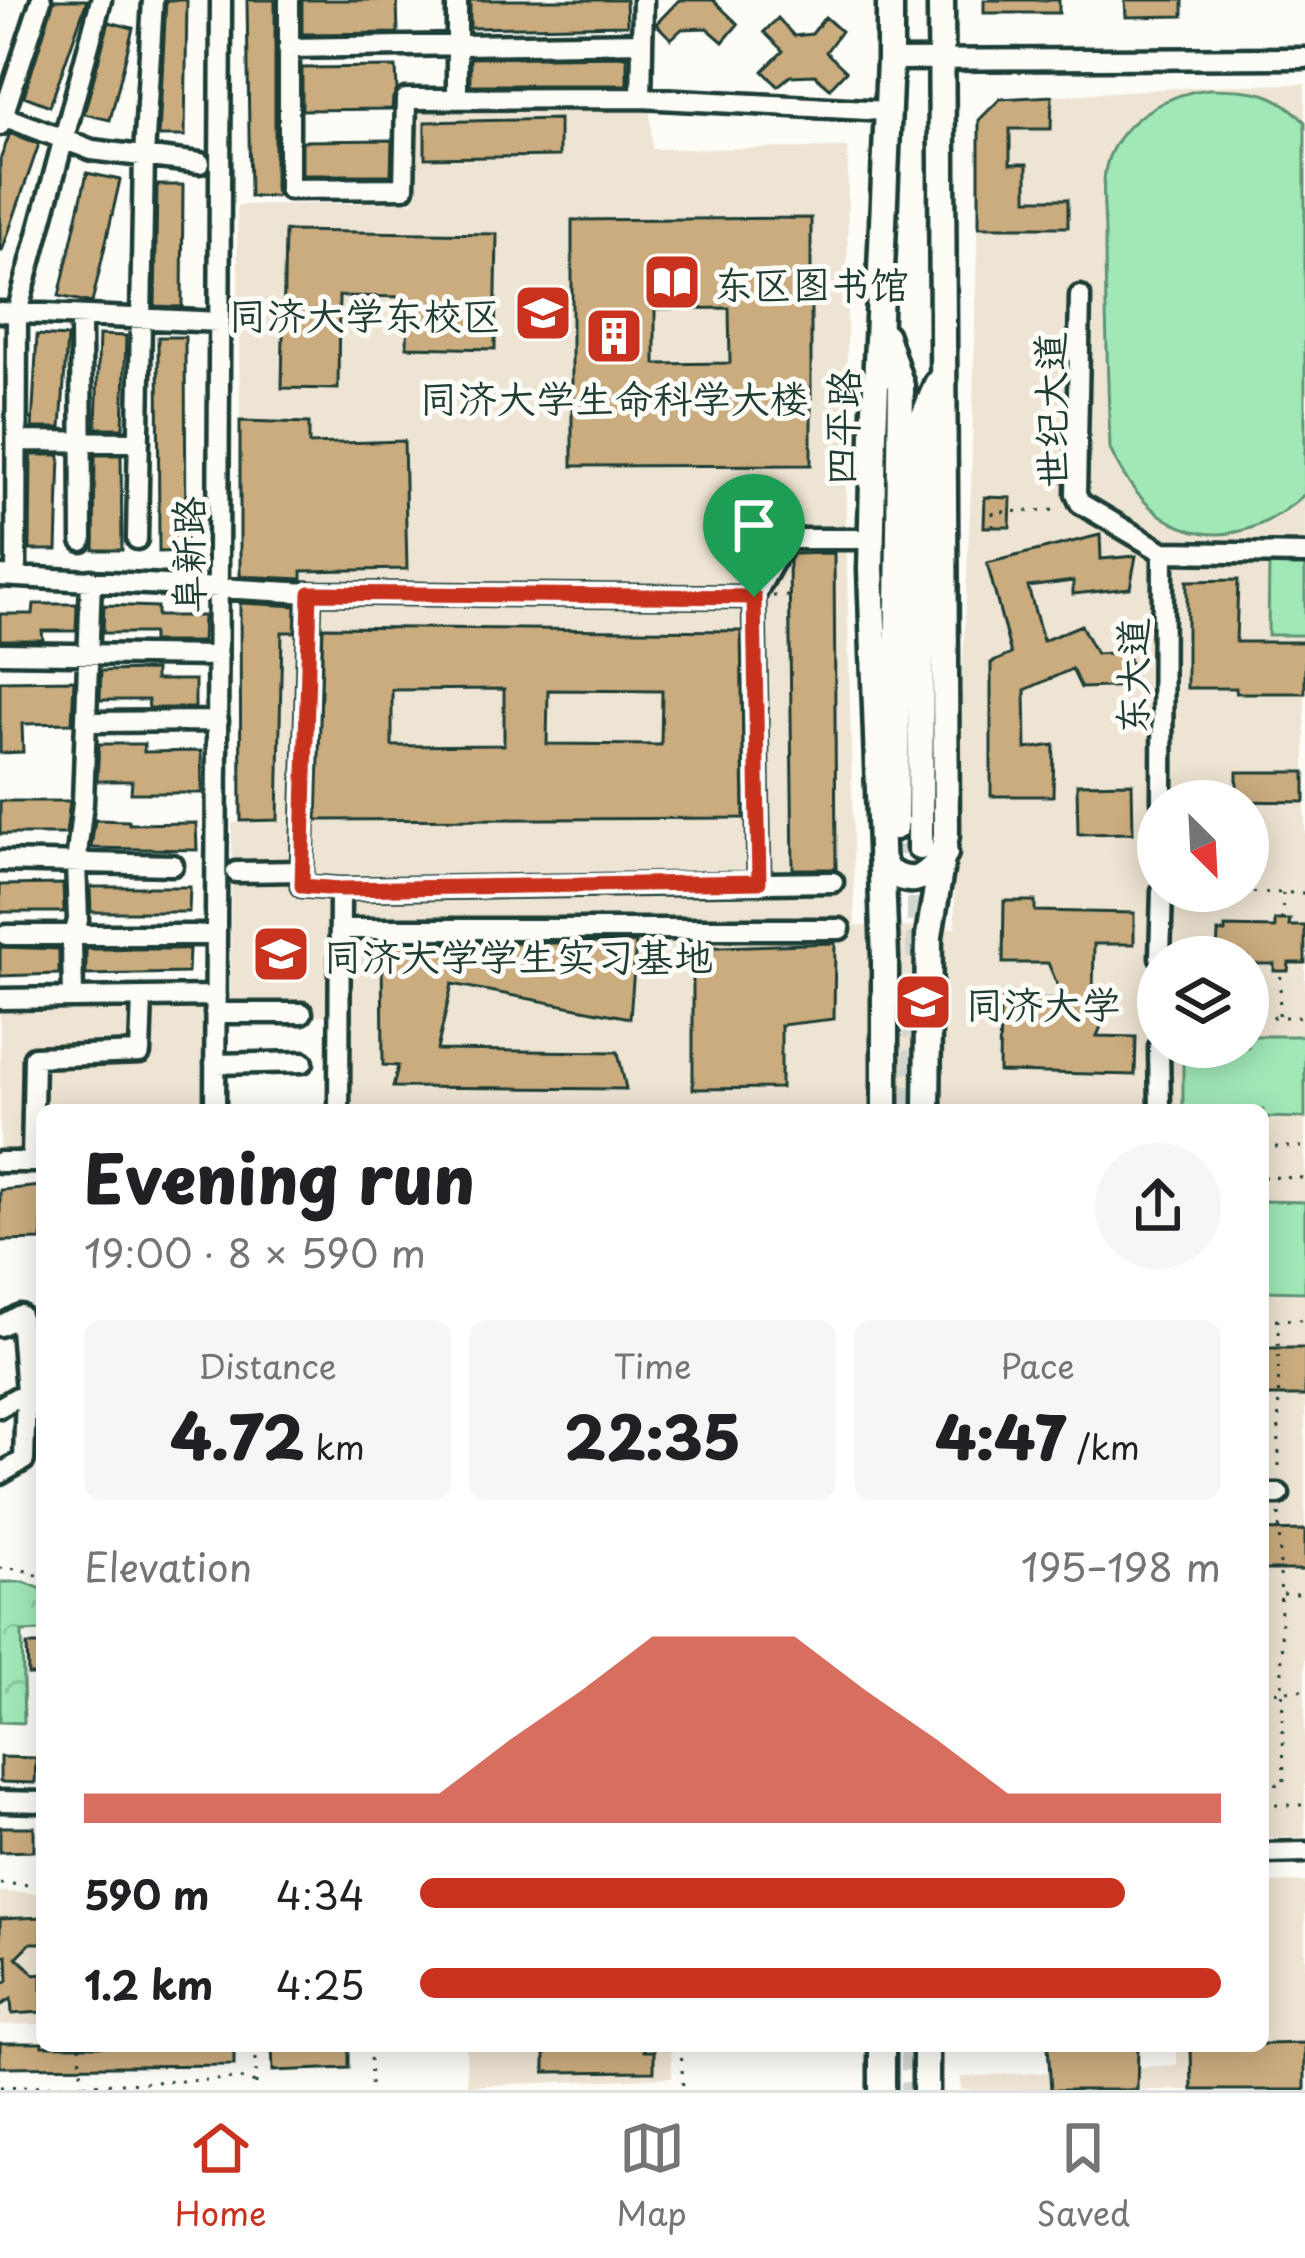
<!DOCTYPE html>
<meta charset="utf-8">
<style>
:root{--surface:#fff;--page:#f6f6f6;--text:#202124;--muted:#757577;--line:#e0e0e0;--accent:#c8321e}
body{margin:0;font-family:"Playpen Sans","LXGW WenKai TC",sans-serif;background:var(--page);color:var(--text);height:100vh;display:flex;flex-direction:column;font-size:45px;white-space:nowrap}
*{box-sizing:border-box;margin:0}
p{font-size:39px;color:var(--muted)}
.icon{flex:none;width:66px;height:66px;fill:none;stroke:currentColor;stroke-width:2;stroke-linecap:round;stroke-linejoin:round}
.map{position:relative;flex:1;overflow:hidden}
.panel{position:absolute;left:36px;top:1104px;width:1233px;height:948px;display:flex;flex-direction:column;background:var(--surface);border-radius:18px;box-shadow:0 6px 30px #0003}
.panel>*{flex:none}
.needle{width:78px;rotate:156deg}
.buttons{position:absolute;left:1137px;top:780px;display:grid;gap:24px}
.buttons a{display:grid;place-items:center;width:132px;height:132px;border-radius:50%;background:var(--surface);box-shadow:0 6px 30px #0003;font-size:60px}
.pin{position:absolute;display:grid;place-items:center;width:102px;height:102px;color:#fff;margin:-123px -51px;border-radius:50% 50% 50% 0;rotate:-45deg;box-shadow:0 0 12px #0007}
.pin .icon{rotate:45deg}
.round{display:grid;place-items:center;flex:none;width:126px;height:126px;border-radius:63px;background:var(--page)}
.headline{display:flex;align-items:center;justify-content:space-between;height:204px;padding:0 48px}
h1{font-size:66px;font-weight:800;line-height:90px}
.figures{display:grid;grid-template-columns:repeat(3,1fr);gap:18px;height:204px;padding:12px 48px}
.figures div{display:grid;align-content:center;border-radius:18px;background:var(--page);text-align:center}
.figures b{font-size:60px;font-weight:800}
.figures small{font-size:33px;font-weight:400}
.figures p{font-size:33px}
.chart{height:336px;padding:24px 48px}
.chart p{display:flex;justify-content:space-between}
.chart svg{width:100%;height:216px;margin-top:12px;fill:var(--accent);opacity:.7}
ul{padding:0 48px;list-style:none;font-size:39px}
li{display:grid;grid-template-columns:192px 144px 1fr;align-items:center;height:90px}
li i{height:30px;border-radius:15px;background:var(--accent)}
.tab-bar{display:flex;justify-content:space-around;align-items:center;height:168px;border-top:3px solid var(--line);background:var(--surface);font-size:33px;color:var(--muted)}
.tab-bar a{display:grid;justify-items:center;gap:6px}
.tab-bar .on{color:var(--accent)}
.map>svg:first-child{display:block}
.built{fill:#eee4d3;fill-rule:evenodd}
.green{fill:#a0e9b7;stroke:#609376;stroke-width:3}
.park{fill:url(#park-crowns);stroke:#609376;stroke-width:3}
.building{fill:#cbac7f;stroke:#1f3d34;stroke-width:3;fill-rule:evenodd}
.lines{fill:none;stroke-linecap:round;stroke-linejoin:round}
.major-tunnel{stroke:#d1d6d0;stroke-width:24;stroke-dasharray:24 12;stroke-linecap:butt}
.minor-casing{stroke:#1f3d34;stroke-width:27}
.major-casing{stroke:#1f3d34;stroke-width:33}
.path{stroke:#1f3d34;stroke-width:3;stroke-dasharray:3 9;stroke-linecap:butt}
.minor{stroke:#fdfcf7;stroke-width:18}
.major{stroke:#fdfcf7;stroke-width:24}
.route-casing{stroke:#fff;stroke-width:24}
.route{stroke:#c8321e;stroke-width:15}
.labels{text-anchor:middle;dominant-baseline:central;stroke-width:10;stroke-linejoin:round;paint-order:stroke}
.poi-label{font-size:39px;fill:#1f3d34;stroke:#fdfcf7;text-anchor:start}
.street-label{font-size:39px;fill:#1f3d34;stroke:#fdfcf7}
</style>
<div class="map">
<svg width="1305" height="2090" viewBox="0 0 1305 2090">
<defs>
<pattern id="park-crowns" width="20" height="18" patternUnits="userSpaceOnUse" patternTransform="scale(3)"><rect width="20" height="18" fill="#a0e9b7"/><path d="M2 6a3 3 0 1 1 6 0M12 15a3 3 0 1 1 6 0" fill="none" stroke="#89c99e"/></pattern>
</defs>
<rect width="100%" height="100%" fill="#fdfcf7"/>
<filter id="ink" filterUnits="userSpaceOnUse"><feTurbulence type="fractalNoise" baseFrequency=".00833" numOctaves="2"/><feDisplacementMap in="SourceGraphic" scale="24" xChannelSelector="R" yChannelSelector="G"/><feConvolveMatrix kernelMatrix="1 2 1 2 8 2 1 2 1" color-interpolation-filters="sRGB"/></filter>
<g filter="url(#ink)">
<path class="built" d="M1305,84V1837L1263,1838V1110H328L329,1016L230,1013L232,823L278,820L282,632H302V571L407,568L404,441L309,444L308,423L240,421L237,205L413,202L415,111L650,110L652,149L848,148L846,526L855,926L955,928L954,854L971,488L980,116L1000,99L1228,85ZM1158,801H1248V891H1158ZM1158,957H1248V1047H1158Z
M203,997L202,1110H42V1150L0,1151V1000Z
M1305,1882V2090H961V2077L1177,2065V2046H1263V1883Z
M0,1892L42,1893V2024L0,2025Z
M466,2046H671L672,2077L467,2086Z"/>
<path class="green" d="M1209,89C1251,90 1274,89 1305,122V494C1230,563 1150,539 1110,449C1108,378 1105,306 1105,235C1105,208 1099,177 1111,152C1128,116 1170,93 1209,89Z
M1269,563L1305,564V635H1268Z
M1248,1036H1305V1118L1263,1117V1110H1183V1047H1248Z
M1263,1201L1305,1202V1292L1263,1291Z"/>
<path class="park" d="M0,1582H24L42,1589V1631L22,1632L24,1723L0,1722Z"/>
<path class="building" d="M54,0H87L50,106L24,96Z
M166,0H187L185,136H159Z
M247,0H275V189L278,196L250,197Z
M302,0H397L398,33L302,34Z
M470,0H626L627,25L470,28Z
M679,0H713L738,24L723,42L707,28L682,29L671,39L656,24Z
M984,0H1059V13H984Z
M1125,0H1183V16L1126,17Z
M825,17L841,31L826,52L846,71L830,88L815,75L790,76L778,86L763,71L783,51L764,32L778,18L794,36L812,34Z
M109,22L133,28L110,120L84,114Z
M627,56V85H470V58Z
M396,67L397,90L393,98L392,109L302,110V68Z
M1052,96L1051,129H1010V164H1027V199H1068V227H979V120L1000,99Z
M559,119V156L425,158V122Z
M10,133L39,144L2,251H0V160Z
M392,140L391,175H302V141Z
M87,173L120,180L92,303L59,296Z
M157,185H183L182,307L155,306Z
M811,218V465L572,466V220ZM729,308L730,363L655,364V309Z
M285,231L497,234L495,349L407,347L408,297L339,296L338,389L282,388Z
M37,335L67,337L61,428H32Z
M99,335L126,336L123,428H96Z
M158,337H185L186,551L159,552Z
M240,421L309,423V444L404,441L407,569L302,571V579L240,576Z
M31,455H60L57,550H30Z
M95,455H121L122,550H94Z
M985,497L1011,498L1010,527H984Z
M1100,535L1101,559L1136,556L1130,588L1073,594V581L1028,587L1043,641L1081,625L1096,654L1127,652L1137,686L1081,688L1072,669L1025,690L1026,749L1054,745L1053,796H991V663L1011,654L987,563Z
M834,553L836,869H793L789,561L793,554Z
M1238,580L1236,642H1305V693H1236V688H1187V581Z
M240,603L296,606L295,632H282L278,820L241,821Z
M34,604H77L76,631H42L43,640H0V614H33Z
M104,605L157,607V616H203L202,642H152V633H103Z
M323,627L741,631L744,818L317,820ZM504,689V745L392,746V690ZM548,690L662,691L661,745L547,744Z
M155,670V680H195V708H149L148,700H100L101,671Z
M74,680L72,723L22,724L23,752L0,753V681Z
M99,744H144V752L201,751L202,793H131L132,781H97Z
M1237,772H1305V802L1237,801Z
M1132,783L1133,833L1078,834L1077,784Z
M0,801H70L66,834H0Z
M95,820L129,821V824L196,823L197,850L91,848Z
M63,884L64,912H0V885Z
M90,887H190L189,912H91Z
M1004,901H1035V911L1134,913V944H1094L1093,991L1105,995L1109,1007L1097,1036L1136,1037L1135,1075L999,1072L1000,999L1064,1000L1048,963H1003Z
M1275,920H1290L1289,926H1305V963H1289L1288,971H1274V964H1248V957H1217L1218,932H1225V927L1275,928Z
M382,943H636L630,1018L452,984L437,1050L618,1052L626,1089L393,1087L398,1066L383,1065Z
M835,943L834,1019L781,1025V1088L693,1089V948Z
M0,947L59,949V974L0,976Z
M86,949H189L188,973L86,975Z
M42,1186V1240L0,1241V1190Z
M1263,1348H1305V1396H1263Z
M1305,1530V1570H1263V1531Z
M27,1645H42V1675H28Z
M0,1757L36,1758L35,1783L0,1782Z
M0,1827H34V1851L0,1852Z
M42,1917V1943H31L17,1957L35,1975L42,1974V2012L12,2014L11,1999L0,2006V1986L8,1980L7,1955L0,1956V1919Z
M0,2043H42V2046H234V2065L0,2067Z
M1305,2043V2090H1192L1191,2046Z
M272,2046H349V2068L273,2071Z
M545,2046H644V2051H654V2071L545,2072Z
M1048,2046H1138L1137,2090H1051Z"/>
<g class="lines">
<path class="major-tunnel" d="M894,891L895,845
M918,958L920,860
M914,1110L916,1016
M913,2046V2090"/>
<defs>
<path id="minor" d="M289,0V189L404,188L406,99L641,98L887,111
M288,48L642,42
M890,60L1305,58
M457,98V0
M641,98L643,0
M3,116L92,150L200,163
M0,125L41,0
M1080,296L1076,494L1080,503L1163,552L1305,554
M0,312L220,322
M81,316L82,541
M17,441L139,442
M137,539L144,156L153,0
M0,576L310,593
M16,577L17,313L101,0
M754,597L759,882
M0,653L218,656
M87,722L218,721
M1162,801L1163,552
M0,861L173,865
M302,871V886L340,889
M236,872L302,871L310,593L754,597L786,539H872
M340,929H840
M6,935H216
M1160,957L1162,891
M73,998L72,943L78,920L76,863L83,803L91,580
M0,999L216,996
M215,1013H302
M1159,1047L1160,1110
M215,1064L303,1062
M215,1110L221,0
M339,1110L340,889L833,882
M0,1162H42
M32,1162L34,1057L140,1053L142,997
M0,1326L20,1315L26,1392L0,1407
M0,1474L24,1460L26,1392
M1263,1494H1279
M0,1801L42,1802
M1263,1853L1305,1852"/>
<path id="major" d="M885,336L901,386L895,827
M920,847L922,421L937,384
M881,857L887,871C915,888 927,877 945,853
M885,1110V958L871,569L874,433L890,60V0
M927,1110L929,936L946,835L941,0
M926,2046V2090
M882,2090V2046"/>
</defs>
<use href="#minor" class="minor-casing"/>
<use href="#major" class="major-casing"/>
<path class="path" d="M993,527V512L1061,510
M773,596H795
M1248,871H1250V890
M1181,892L1305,893
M1282,920L1283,893
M1279,1015L1281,971
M1248,1017H1305
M1263,1147H1305
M1263,1177L1305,1178
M1263,1319L1305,1320
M1278,1319L1279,1474
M0,1568L21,1569L42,1577
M1283,1594H1305
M1263,1692L1305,1690
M1263,1785L1284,1784L1279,1513
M1263,1805H1305
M0,1884L42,1885
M80,2046L82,2090
M256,2046V2090
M370,2046L371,2090
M681,2046L683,2090
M0,2087L240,2079L256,2083"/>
<use href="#minor" class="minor"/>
<use href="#major" class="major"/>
</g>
</g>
<g class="lines" filter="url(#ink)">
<defs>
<path id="route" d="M310,593L754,597L759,882L340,889L302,886Z"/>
</defs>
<use href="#route" class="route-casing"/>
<use href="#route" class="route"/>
</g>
<defs>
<symbol id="library-square" viewBox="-11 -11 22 22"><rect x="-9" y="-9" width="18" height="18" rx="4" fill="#c8321e" stroke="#fdfcf7"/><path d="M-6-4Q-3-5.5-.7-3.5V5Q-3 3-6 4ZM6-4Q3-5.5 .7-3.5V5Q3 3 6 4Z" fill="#fff"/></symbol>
<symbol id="school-square" viewBox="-11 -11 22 22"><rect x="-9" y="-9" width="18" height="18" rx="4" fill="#c8321e" stroke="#fdfcf7"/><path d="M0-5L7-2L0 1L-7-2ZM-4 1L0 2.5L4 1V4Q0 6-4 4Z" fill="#fff"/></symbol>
<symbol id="building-square" viewBox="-11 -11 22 22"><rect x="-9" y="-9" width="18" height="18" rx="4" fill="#c8321e" stroke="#fdfcf7"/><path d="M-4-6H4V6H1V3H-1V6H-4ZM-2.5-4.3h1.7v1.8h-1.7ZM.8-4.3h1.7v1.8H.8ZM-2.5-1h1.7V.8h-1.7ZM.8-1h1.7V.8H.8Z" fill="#fff"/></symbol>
<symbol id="university-square" viewBox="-11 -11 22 22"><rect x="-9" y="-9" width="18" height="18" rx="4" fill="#c8321e" stroke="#fdfcf7"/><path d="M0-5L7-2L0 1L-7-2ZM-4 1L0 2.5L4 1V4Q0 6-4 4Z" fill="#fff"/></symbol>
</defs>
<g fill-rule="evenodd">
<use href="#library-square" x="639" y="249" width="66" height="66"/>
<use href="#school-square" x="510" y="280" width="66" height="66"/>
<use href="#building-square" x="581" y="303" width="66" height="66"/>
<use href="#school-square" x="248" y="921" width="66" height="66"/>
<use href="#university-square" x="890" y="969" width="66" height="66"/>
</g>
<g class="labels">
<g class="poi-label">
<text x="714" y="282">东区图书馆</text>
<text x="501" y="313" text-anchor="end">同济大学东校区</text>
<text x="614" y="396" text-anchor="middle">同济大学生命科学大楼</text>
<text x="323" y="954">同济大学学生实习基地</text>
<text x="965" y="1002">同济大学</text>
</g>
<g class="street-label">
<text transform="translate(1049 410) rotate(-91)">世纪大道</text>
<text transform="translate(840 427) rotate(-88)">四平路</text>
<text transform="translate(186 555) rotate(-90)">阜新路</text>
<text transform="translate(1130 676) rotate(-90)">东大道</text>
</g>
</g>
</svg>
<div class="buttons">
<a><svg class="needle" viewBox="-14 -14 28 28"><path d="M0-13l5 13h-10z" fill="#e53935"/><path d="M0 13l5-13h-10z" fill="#757577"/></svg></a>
<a><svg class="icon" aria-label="layers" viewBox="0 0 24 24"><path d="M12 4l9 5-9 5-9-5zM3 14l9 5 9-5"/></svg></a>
</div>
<div class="pin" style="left:754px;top:597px;background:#1e9e55"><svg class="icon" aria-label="arrive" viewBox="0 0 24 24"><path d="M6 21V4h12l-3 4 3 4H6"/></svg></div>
<section class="panel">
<div class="headline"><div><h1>Evening run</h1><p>19:00 · 8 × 590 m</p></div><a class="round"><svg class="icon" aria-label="share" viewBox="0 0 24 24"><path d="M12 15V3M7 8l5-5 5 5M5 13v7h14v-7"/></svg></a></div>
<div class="figures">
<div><p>Distance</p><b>4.72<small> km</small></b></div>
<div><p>Time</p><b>22:35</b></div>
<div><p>Pace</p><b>4:47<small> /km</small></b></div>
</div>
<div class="chart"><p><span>Elevation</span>195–198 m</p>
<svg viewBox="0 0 160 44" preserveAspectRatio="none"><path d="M0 44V38L10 38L20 38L30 38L40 38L50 38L60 27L70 17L80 6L90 6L100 6L110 17L120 27L130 38L140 38L150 38L160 38V44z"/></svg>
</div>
<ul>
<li><b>590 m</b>4:34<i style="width:88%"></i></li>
<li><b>1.2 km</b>4:25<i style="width:100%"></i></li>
</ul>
</section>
</div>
<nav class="tab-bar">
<a class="on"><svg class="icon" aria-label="home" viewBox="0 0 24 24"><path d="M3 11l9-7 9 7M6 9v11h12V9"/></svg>Home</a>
<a><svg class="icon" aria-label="map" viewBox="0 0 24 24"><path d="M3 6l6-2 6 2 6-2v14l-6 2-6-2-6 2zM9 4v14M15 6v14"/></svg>Map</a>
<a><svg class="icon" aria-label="saved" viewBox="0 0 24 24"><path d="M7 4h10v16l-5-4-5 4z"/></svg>Saved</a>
</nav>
